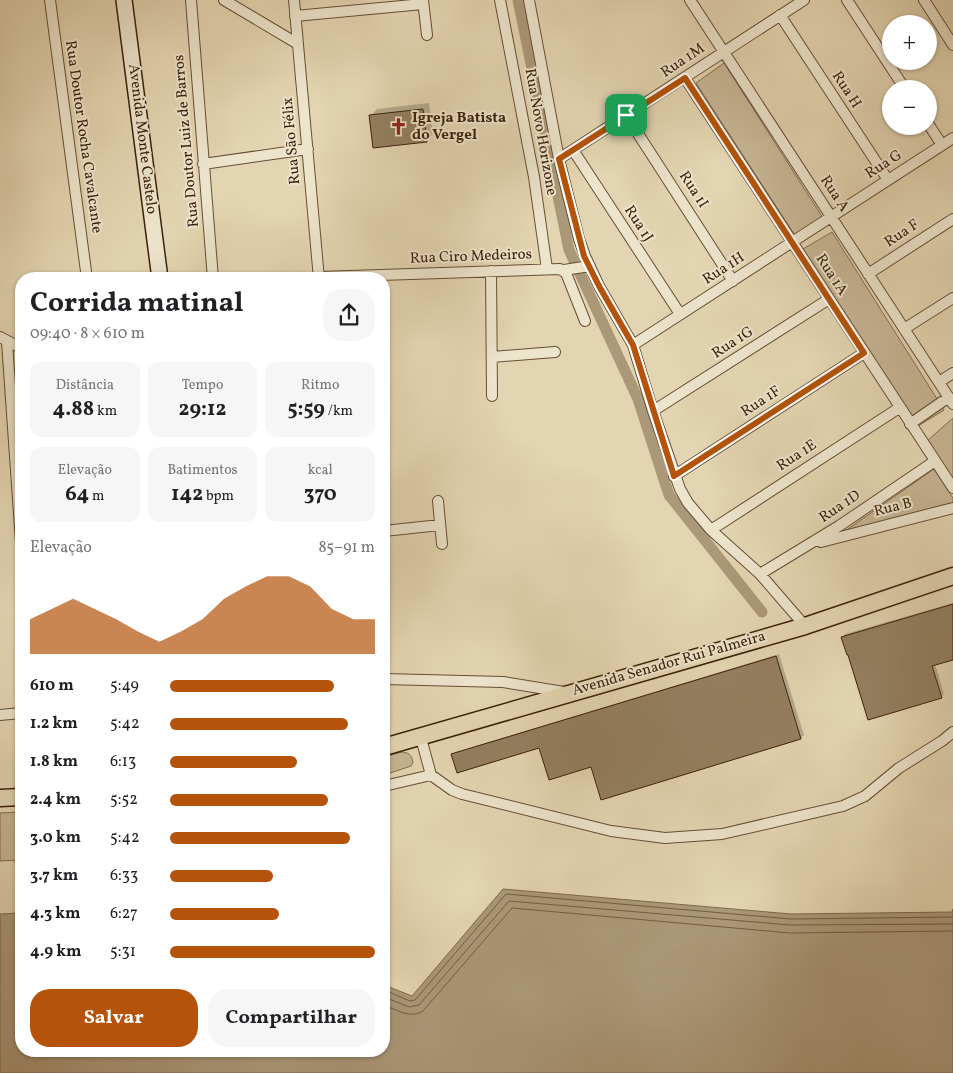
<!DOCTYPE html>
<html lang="pt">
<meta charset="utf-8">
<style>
:root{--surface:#fff;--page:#f6f6f6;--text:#202124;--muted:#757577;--accent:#b45309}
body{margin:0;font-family:Vollkorn,serif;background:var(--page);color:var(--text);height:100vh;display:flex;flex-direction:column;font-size:19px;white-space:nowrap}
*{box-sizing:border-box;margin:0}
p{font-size:16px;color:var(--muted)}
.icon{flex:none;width:28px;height:28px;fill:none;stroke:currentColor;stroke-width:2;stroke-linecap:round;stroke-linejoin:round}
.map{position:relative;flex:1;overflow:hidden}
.details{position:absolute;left:15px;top:272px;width:375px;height:785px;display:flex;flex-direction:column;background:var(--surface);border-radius:20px;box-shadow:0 1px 4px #0004}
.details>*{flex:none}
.buttons{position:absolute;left:882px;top:15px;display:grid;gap:10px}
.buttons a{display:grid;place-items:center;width:55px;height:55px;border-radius:50%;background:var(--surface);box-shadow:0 1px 4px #0004;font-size:25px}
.pin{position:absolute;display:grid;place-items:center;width:42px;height:42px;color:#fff;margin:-21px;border-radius:10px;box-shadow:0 2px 8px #0006}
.round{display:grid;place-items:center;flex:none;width:52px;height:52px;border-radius:20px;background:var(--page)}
.summary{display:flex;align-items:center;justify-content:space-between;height:85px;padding:0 15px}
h1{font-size:28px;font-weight:700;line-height:38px}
.metrics{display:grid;grid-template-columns:repeat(3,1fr);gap:8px;height:85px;padding:5px 15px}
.metrics div{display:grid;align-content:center;border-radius:12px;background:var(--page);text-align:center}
.metrics b{font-size:21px;font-weight:700}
.metrics small{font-size:14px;font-weight:400}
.metrics p{font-size:14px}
.chart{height:140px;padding:10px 15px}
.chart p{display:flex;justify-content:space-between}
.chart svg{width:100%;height:90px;margin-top:5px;fill:var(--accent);opacity:.7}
.button{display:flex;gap:10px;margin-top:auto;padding:10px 15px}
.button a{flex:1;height:58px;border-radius:20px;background:var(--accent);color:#fff;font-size:20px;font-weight:700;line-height:58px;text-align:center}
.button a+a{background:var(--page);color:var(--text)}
ul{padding:0 15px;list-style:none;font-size:16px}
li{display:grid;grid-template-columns:80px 60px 1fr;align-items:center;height:38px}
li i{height:12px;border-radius:6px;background:var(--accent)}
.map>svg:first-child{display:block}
.green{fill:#c7b695;stroke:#826c50}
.water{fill:#aa9878;stroke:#7e684c}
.shadow{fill:#0003}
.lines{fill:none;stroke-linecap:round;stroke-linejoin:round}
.shore{stroke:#735c41;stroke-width:1}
.canal{stroke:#aa9878;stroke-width:11}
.building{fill:#937f61;stroke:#3c210a}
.street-casing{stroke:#664e34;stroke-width:12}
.secondary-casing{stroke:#3c210a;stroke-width:18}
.primary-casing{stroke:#3c210a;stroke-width:19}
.street{stroke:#ede4cc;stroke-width:10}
.secondary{stroke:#ede4cc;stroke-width:15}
.primary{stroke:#e3d5b1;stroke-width:16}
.route-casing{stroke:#fff;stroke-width:10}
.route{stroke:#b45309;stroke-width:6}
.labels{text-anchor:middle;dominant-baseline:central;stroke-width:4;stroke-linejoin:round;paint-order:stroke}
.street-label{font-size:15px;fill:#3c210a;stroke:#ede4cc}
.poi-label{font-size:15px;font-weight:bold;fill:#3c210a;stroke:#ede4cc;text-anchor:start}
</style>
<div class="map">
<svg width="953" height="1073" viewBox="0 0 953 1073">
<rect width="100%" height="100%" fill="#e3d5b1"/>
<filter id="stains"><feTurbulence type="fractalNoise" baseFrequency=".004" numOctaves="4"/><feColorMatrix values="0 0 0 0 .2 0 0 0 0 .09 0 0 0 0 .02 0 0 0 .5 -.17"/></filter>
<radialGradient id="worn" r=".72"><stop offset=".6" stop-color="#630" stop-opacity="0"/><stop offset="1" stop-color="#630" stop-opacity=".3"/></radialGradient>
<path class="green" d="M724,63L823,218L796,237L696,83Z
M832,232L944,410L918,426L803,249Z
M953,418V481L927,441Z
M934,469L953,498V506L845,531Z
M402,752C409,753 411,754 413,762L411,766L384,775V757Z
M21,812V860L0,861V813Z"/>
<path class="water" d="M503,889L791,914L952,912L953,909V1073H0V914L21,913V1051H384V985L412,996Z"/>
<path class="shadow" d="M429,103L433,134L427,141L371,116L377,109Z
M953,603V658L935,664L944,694L941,697L843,637L845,634Z
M779,654L804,735L801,738L602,798L592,766L540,746L453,755L456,752Z"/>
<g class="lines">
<path class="shore" d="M384,990L410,1001L415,1000L506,894L791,919L953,917
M384,997L409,1007L419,1005L509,901L790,925L953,924
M384,1005C397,1010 410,1019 423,1011L512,908L790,933L953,931"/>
<path class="canal" d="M518,0L569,250L638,399L669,495L762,612"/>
</g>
<path class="building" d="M423,109L427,142L373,148L369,115Z
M953,604V660L932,666L942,698L868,720L848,655H847L841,637Z
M776,656L801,739L601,800L591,767L549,780L539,748L457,773L451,754Z"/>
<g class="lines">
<defs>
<path id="street" d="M50,0L87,279
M191,0L213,279
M224,0L298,44
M294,0L319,279
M423,0L427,35
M500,0L534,177L547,269
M529,0L559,159L579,239L585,256L599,286L633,345L653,411L680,489L688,503L711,530L760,574L805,626
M690,0L953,404
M847,0L905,89
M924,0L953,45
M780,15L888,180
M295,16L423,4
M685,78L953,488
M626,115L733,281
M929,125L942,145
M573,150L680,314
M559,159L804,0
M203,164L308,149
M564,270L590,266
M491,271L492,396
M868,274L953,219
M319,277L560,269L566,273L585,321
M904,329L953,298
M0,337L21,348
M7,342L21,542
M633,345L953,138
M492,357L555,352
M939,382L953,373
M653,411L829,299
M910,424L949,397
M674,476L864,353
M438,501L442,544
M711,530L899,408
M384,531L440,525
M821,542L953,508
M760,574L839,526L935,461
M384,679L503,682L564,692
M0,715L21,713
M421,738L431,775L452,790L462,794L611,831L665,838L722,834L843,806L865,796L899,768L942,741L953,732
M384,786L431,775"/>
<path id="secondary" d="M124,0L160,279"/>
<path id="primary" d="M384,747L805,626L953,576
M0,798L21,797"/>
</defs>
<use href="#street" class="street-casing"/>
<use href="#secondary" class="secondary-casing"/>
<use href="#primary" class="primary-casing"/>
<use href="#street" class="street"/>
<use href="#secondary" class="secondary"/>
<use href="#primary" class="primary"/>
</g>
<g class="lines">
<defs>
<path id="route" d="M685,78L864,353L674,476L633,345L599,286L584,256L559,159Z"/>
</defs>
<use href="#route" class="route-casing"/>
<use href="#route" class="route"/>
</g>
<defs>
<symbol id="church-bare" viewBox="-9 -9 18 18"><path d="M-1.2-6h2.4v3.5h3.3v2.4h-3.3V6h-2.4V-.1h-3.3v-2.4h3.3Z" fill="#8f2418" stroke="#ede4cc" stroke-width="2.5" paint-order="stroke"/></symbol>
</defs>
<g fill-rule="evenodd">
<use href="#church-bare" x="386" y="114" width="25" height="25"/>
</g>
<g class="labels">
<g class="street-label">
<text transform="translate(683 61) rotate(-34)">Rua 1M</text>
<text transform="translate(846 90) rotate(57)">Rua H</text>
<text transform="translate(540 132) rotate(80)">Rua Novo Horizone</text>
<text transform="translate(83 137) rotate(82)">Rua Doutor Rocha Cavalcante</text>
<text transform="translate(142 139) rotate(83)">Avenida Monte Castelo</text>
<text transform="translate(187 141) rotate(-95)">Rua Doutor Luiz de Barros</text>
<text transform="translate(292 141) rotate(-95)">Rua São Félix</text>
<text transform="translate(884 165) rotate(-33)">Rua G</text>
<text transform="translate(693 190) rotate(57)">Rua 1I</text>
<text transform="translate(834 194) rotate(57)">Rua A</text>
<text transform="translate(638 224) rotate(57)">Rua 1J</text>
<text transform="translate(902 234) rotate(-33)">Rua F</text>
<text transform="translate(471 257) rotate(-2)">Rua Ciro Medeiros</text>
<text transform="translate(724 269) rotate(-33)">Rua 1H</text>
<text transform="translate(831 275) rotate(57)">Rua 1A</text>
<text transform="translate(733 343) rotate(-33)">Rua 1G</text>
<text transform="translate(761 402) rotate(-33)">Rua 1F</text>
<text transform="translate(797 456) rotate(-33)">Rua 1E</text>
<text transform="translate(840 507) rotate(-34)">Rua 1D</text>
<text transform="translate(893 508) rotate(-14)">Rua B</text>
<text transform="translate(669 664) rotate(-16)">Avenida Senador Rui Palmeira</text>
</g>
<g class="poi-label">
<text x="412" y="118">Igreja Batista<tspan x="412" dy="17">do Vergel</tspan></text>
</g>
</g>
<rect width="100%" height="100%" filter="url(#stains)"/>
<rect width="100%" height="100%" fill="url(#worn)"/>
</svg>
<div class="buttons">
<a>+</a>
<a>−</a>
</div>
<div class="pin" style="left:626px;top:115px;background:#1e9e55"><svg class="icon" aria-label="arrive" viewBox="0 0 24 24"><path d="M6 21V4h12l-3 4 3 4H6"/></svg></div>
<section class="details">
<div class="summary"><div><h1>Corrida matinal</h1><p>09:40 · 8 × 610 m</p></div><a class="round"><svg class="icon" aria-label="share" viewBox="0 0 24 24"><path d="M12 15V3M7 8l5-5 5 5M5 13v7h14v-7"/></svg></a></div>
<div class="metrics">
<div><p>Distância</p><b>4.88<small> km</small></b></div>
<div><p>Tempo</p><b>29:12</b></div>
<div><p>Ritmo</p><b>5:59<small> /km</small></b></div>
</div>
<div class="metrics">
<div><p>Elevação</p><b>64<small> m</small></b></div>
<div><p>Batimentos</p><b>142<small> bpm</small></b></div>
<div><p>kcal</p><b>370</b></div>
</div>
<div class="chart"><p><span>Elevação</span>85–91 m</p>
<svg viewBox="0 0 160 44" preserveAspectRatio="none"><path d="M0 44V27L10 22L20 17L30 22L40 27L50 33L60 38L70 33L80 27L90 17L100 11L110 6L120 6L130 11L140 22L150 27L160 27V44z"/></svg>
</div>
<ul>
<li><b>610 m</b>5:49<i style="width:80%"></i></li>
<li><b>1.2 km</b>5:42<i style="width:87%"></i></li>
<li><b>1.8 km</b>6:13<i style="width:62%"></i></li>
<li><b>2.4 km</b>5:52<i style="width:77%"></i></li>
<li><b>3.0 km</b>5:42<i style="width:88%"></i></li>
<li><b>3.7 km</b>6:33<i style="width:50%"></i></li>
<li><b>4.3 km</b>6:27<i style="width:53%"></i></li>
<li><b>4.9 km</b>5:31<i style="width:100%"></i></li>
</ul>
<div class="button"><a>Salvar</a><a>Compartilhar</a></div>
</section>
</div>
